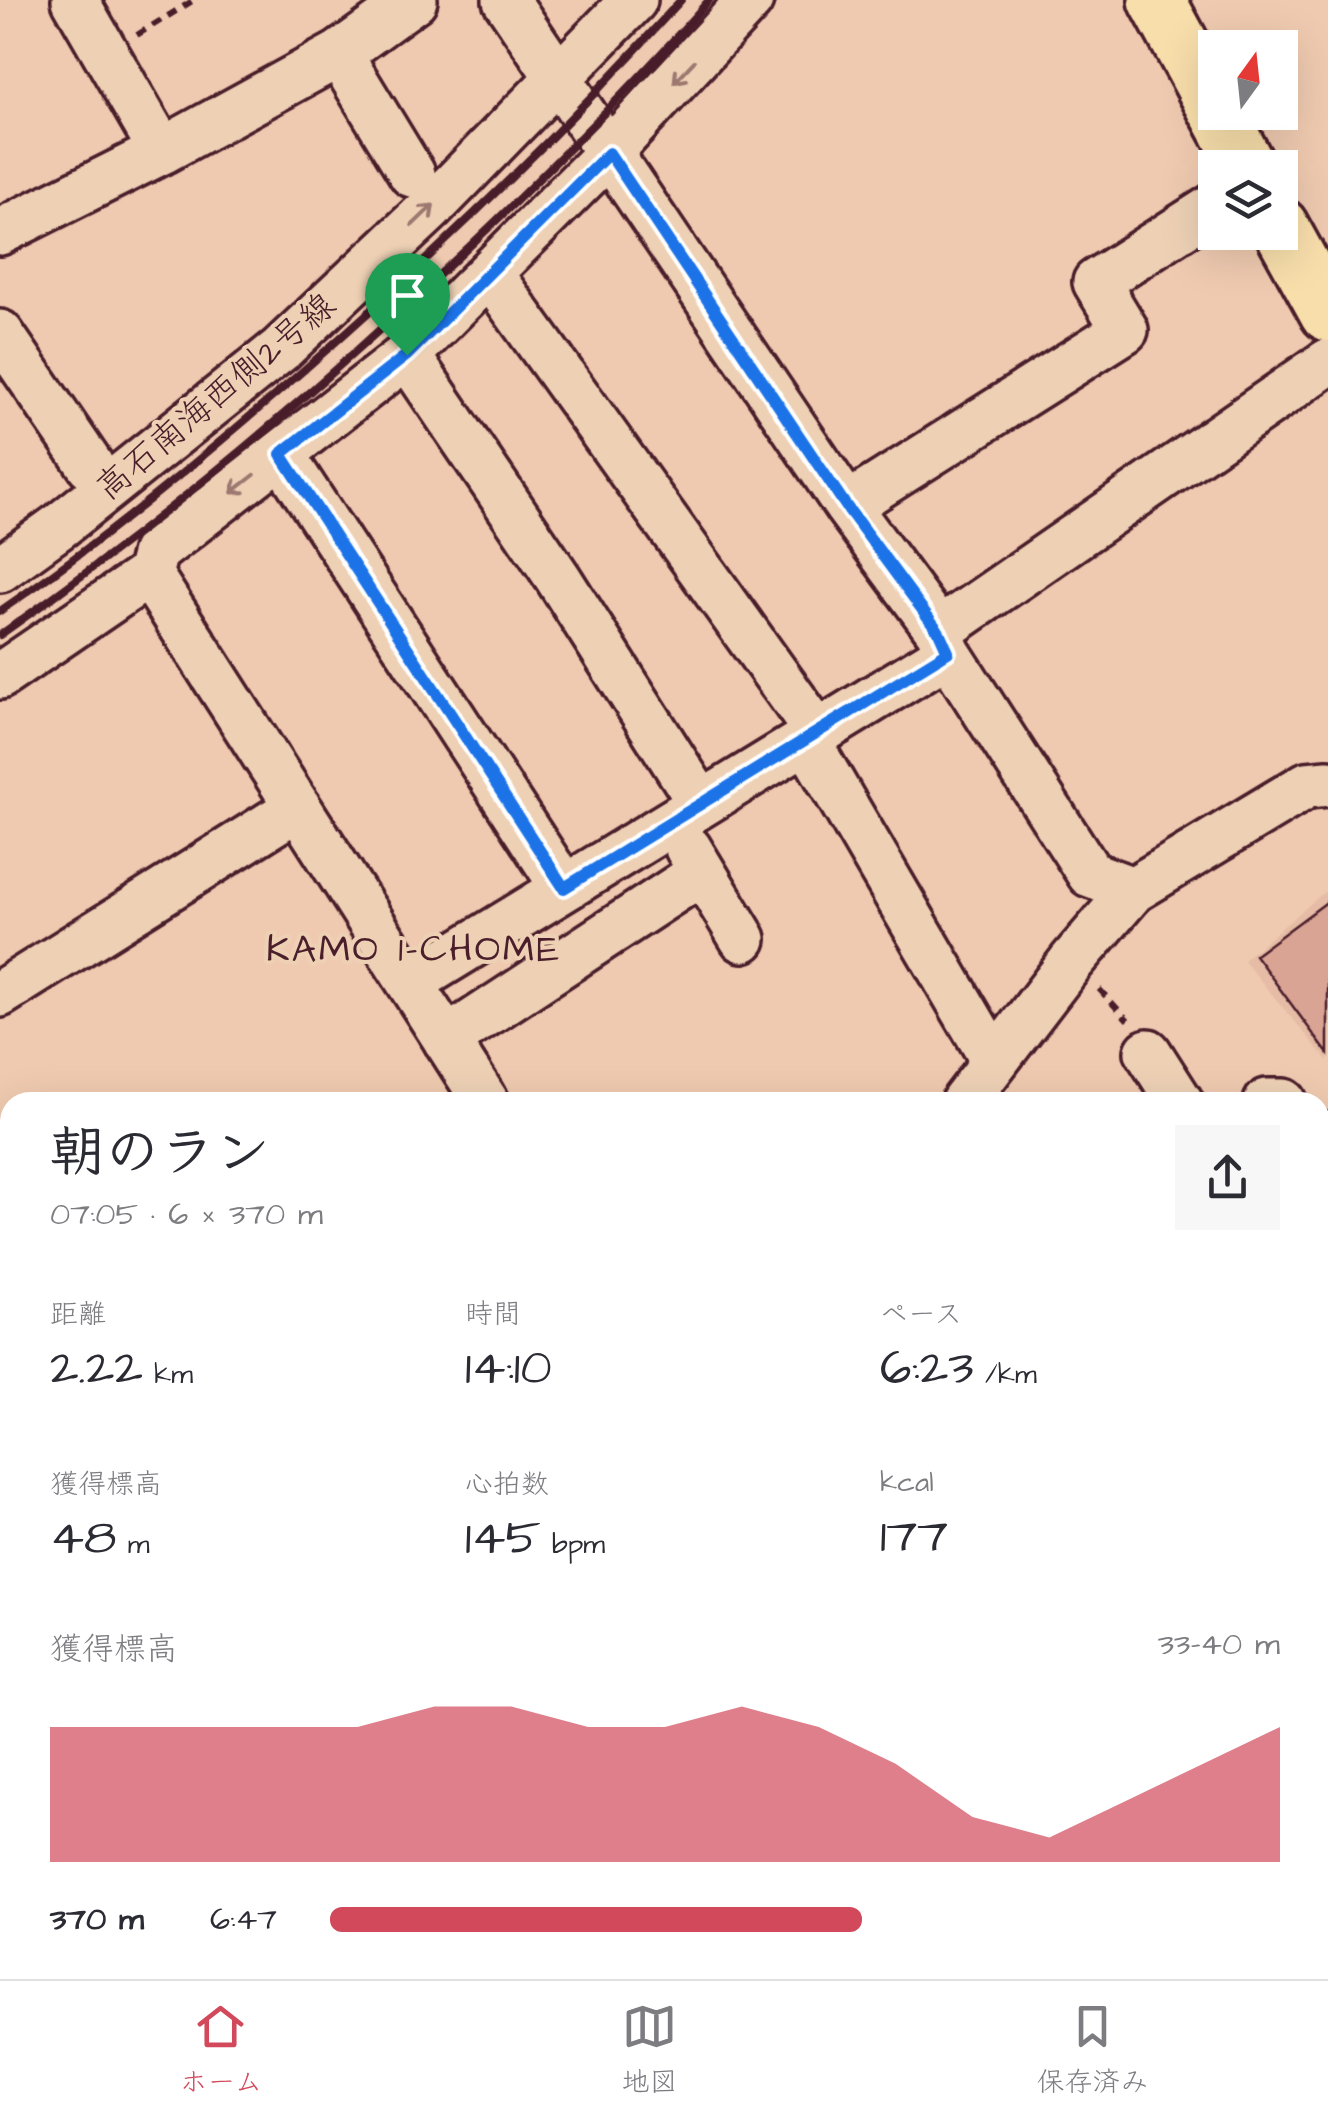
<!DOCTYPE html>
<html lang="ja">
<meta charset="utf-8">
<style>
:root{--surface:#fff;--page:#f7f7f7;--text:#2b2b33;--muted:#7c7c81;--line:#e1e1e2;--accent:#d1495b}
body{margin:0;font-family:"Architects Daughter","Klee One",sans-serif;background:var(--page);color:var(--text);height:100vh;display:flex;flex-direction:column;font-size:38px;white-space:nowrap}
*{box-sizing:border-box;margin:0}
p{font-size:32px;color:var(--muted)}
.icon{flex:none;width:55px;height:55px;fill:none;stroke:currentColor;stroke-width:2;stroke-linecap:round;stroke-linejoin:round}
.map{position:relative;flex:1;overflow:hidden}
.side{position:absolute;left:0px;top:1092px;width:1330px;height:888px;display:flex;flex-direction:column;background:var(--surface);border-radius:30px 30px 0 0;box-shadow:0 10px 40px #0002}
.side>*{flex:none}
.needle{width:65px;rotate:15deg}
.controls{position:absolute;left:1198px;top:30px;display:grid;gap:20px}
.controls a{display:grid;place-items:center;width:100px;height:100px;border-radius:0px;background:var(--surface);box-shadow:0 10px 40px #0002;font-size:50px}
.pin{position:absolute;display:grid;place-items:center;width:85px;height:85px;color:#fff;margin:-102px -42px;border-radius:50% 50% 50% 0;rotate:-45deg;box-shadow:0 0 10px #0007}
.pin .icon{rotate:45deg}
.round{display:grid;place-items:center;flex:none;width:105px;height:105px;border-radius:0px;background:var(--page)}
.overview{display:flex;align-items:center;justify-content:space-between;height:170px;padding:0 50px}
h1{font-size:55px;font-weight:600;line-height:75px}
.figures{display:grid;grid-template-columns:repeat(3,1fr);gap:15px;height:170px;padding:10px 50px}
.figures div{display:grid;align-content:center}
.figures b{font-size:50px;font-weight:600}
.figures small{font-size:28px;font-weight:400}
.figures p{font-size:28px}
.chart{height:280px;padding:20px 50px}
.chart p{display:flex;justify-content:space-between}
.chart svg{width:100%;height:180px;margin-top:10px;fill:var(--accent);opacity:.7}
ul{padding:0 50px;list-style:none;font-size:32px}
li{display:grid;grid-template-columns:160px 120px 1fr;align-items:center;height:75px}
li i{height:25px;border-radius:12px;background:var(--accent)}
.tabs{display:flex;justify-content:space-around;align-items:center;height:140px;border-top:2px solid var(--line);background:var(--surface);font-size:28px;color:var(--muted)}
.tabs a{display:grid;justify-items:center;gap:5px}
.tabs .active{color:var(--accent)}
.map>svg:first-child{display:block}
.built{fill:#e6bca6}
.building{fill:#daa495;stroke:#4a1f2b;stroke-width:2.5}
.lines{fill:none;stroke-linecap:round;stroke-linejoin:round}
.minor-casing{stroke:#4a1f2b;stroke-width:52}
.major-casing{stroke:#4a1f2b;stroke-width:62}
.path{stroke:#4a1f2b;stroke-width:6;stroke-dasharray:10 8;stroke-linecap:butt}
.minor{stroke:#eed1b5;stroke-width:45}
.major{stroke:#f8deab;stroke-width:55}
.rail{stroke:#4a1f2b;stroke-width:8}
.oneway{stroke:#9c7870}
.route-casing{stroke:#fff;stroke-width:20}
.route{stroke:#1a73e8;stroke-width:12}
.labels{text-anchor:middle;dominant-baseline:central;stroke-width:8;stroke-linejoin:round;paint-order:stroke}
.street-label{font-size:35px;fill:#4a1f2b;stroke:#eed1b5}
.neighbourhood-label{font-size:38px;letter-spacing:2.5px;fill:#4a1f2b;stroke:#eed1b5}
</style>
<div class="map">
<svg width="1328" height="1979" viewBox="0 0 1328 1979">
<rect width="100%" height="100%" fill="#efcab0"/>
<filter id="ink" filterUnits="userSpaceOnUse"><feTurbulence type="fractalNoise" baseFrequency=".01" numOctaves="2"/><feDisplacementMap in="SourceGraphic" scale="20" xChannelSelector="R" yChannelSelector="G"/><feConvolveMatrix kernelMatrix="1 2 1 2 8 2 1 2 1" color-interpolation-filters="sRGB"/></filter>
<g filter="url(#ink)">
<path class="built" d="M1328,889V1061L1243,960Z"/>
<path class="building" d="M1328,901V1054L1255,955Z"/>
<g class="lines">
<defs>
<path id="minor" d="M75,0L162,151
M506,0L847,506L939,631L948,653L1090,874L1133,890
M339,54L412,174
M0,232L162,151L339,54L414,0
M489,273L817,732
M0,333L90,465
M407,355L558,578L700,802
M281,454L564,888
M847,506L1125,330L1096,282L1215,206
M0,569L61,525L281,349L431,208L634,0
M149,574L486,1102
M939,631L1328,362
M0,676L149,574L155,552L407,355L603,159L750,0
M806,739L993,1059
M688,848L743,939
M410,983L948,653
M0,994L298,807
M446,1040L702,872
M1148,1052L1180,1102
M964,1102L1072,961L1133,890L1307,785L1328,783
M1267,1102H1284
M1320,1135L1328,1150
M1320,1188L1328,1183
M1320,1273L1328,1280
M0,1330L10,1325
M0,1410L10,1427
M1320,1440L1328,1446
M1320,1667L1328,1656
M245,1970L251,1979
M97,1979L111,1970
M559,1979L560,1970
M927,1979L943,1970
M1226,1979L1232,1970"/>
<path id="major" d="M1157,0L1215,107
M1218,112L1248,168
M1280,226L1328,313"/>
</defs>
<use href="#minor" class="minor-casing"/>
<use href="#major" class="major-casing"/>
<path class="path" d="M137,35L194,0
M1099,989L1128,1020
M43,1979L57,1970
M153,1979L167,1970"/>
<use href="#minor" class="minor"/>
<use href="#major" class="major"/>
<path class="rail" d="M0,611C104,540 202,458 297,376C432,258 561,134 681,0
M0,635C177,511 344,368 499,218C571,147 643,76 709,0"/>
</g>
<defs><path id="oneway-shaft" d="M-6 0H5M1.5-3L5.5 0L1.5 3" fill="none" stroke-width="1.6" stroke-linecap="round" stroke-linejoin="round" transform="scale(2.5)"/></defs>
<g class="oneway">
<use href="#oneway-shaft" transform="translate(684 72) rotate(133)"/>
<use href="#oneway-shaft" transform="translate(423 215) rotate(-44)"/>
<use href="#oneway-shaft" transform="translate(243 484) rotate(142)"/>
</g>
</g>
<g class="lines" filter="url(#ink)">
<defs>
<path id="route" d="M609,153L846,506L939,632L948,652L564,888L281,454L407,355Z"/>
</defs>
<use href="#route" class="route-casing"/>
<use href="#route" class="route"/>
</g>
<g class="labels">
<g class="street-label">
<text transform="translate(216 397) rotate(-40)">高石南海西側2号線</text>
</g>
<g class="neighbourhood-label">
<text x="414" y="950">KAMO 1-CHOME</text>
</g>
</g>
</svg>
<div class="controls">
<a><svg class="needle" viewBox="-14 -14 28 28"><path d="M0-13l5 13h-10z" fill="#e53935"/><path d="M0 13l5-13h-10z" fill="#7c7c81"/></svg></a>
<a><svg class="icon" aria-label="layers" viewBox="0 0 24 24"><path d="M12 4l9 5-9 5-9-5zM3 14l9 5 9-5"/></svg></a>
</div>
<div class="pin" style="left:407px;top:355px;background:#1e9e55"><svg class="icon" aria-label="arrive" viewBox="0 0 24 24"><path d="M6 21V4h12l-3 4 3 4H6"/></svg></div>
<section class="side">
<div class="overview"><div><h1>朝のラン</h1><p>07:05 · 6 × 370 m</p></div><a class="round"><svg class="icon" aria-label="share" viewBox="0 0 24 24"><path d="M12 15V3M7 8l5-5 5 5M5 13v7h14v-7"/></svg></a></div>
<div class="figures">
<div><p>距離</p><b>2.22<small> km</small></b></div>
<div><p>時間</p><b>14:10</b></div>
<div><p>ペース</p><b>6:23<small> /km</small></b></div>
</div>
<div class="figures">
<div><p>獲得標高</p><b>48<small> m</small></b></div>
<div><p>心拍数</p><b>145<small> bpm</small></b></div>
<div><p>kcal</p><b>177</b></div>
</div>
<div class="chart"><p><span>獲得標高</span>33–40 m</p>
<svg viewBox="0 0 160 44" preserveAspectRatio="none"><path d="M0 44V11L10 11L20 11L30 11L40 11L50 6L60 6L70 11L80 11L90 6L100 11L110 20L120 33L130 38L140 29L150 20L160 11V44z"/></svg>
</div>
<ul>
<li><b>370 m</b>6:47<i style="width:56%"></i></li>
</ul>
</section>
</div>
<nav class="tabs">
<a class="active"><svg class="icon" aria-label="home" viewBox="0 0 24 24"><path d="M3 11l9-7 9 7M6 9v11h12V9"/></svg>ホーム</a>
<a><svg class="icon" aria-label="map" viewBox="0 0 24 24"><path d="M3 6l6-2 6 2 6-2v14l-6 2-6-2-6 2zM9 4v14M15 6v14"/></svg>地図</a>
<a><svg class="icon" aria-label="saved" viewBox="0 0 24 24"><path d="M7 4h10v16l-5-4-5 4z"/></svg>保存済み</a>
</nav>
